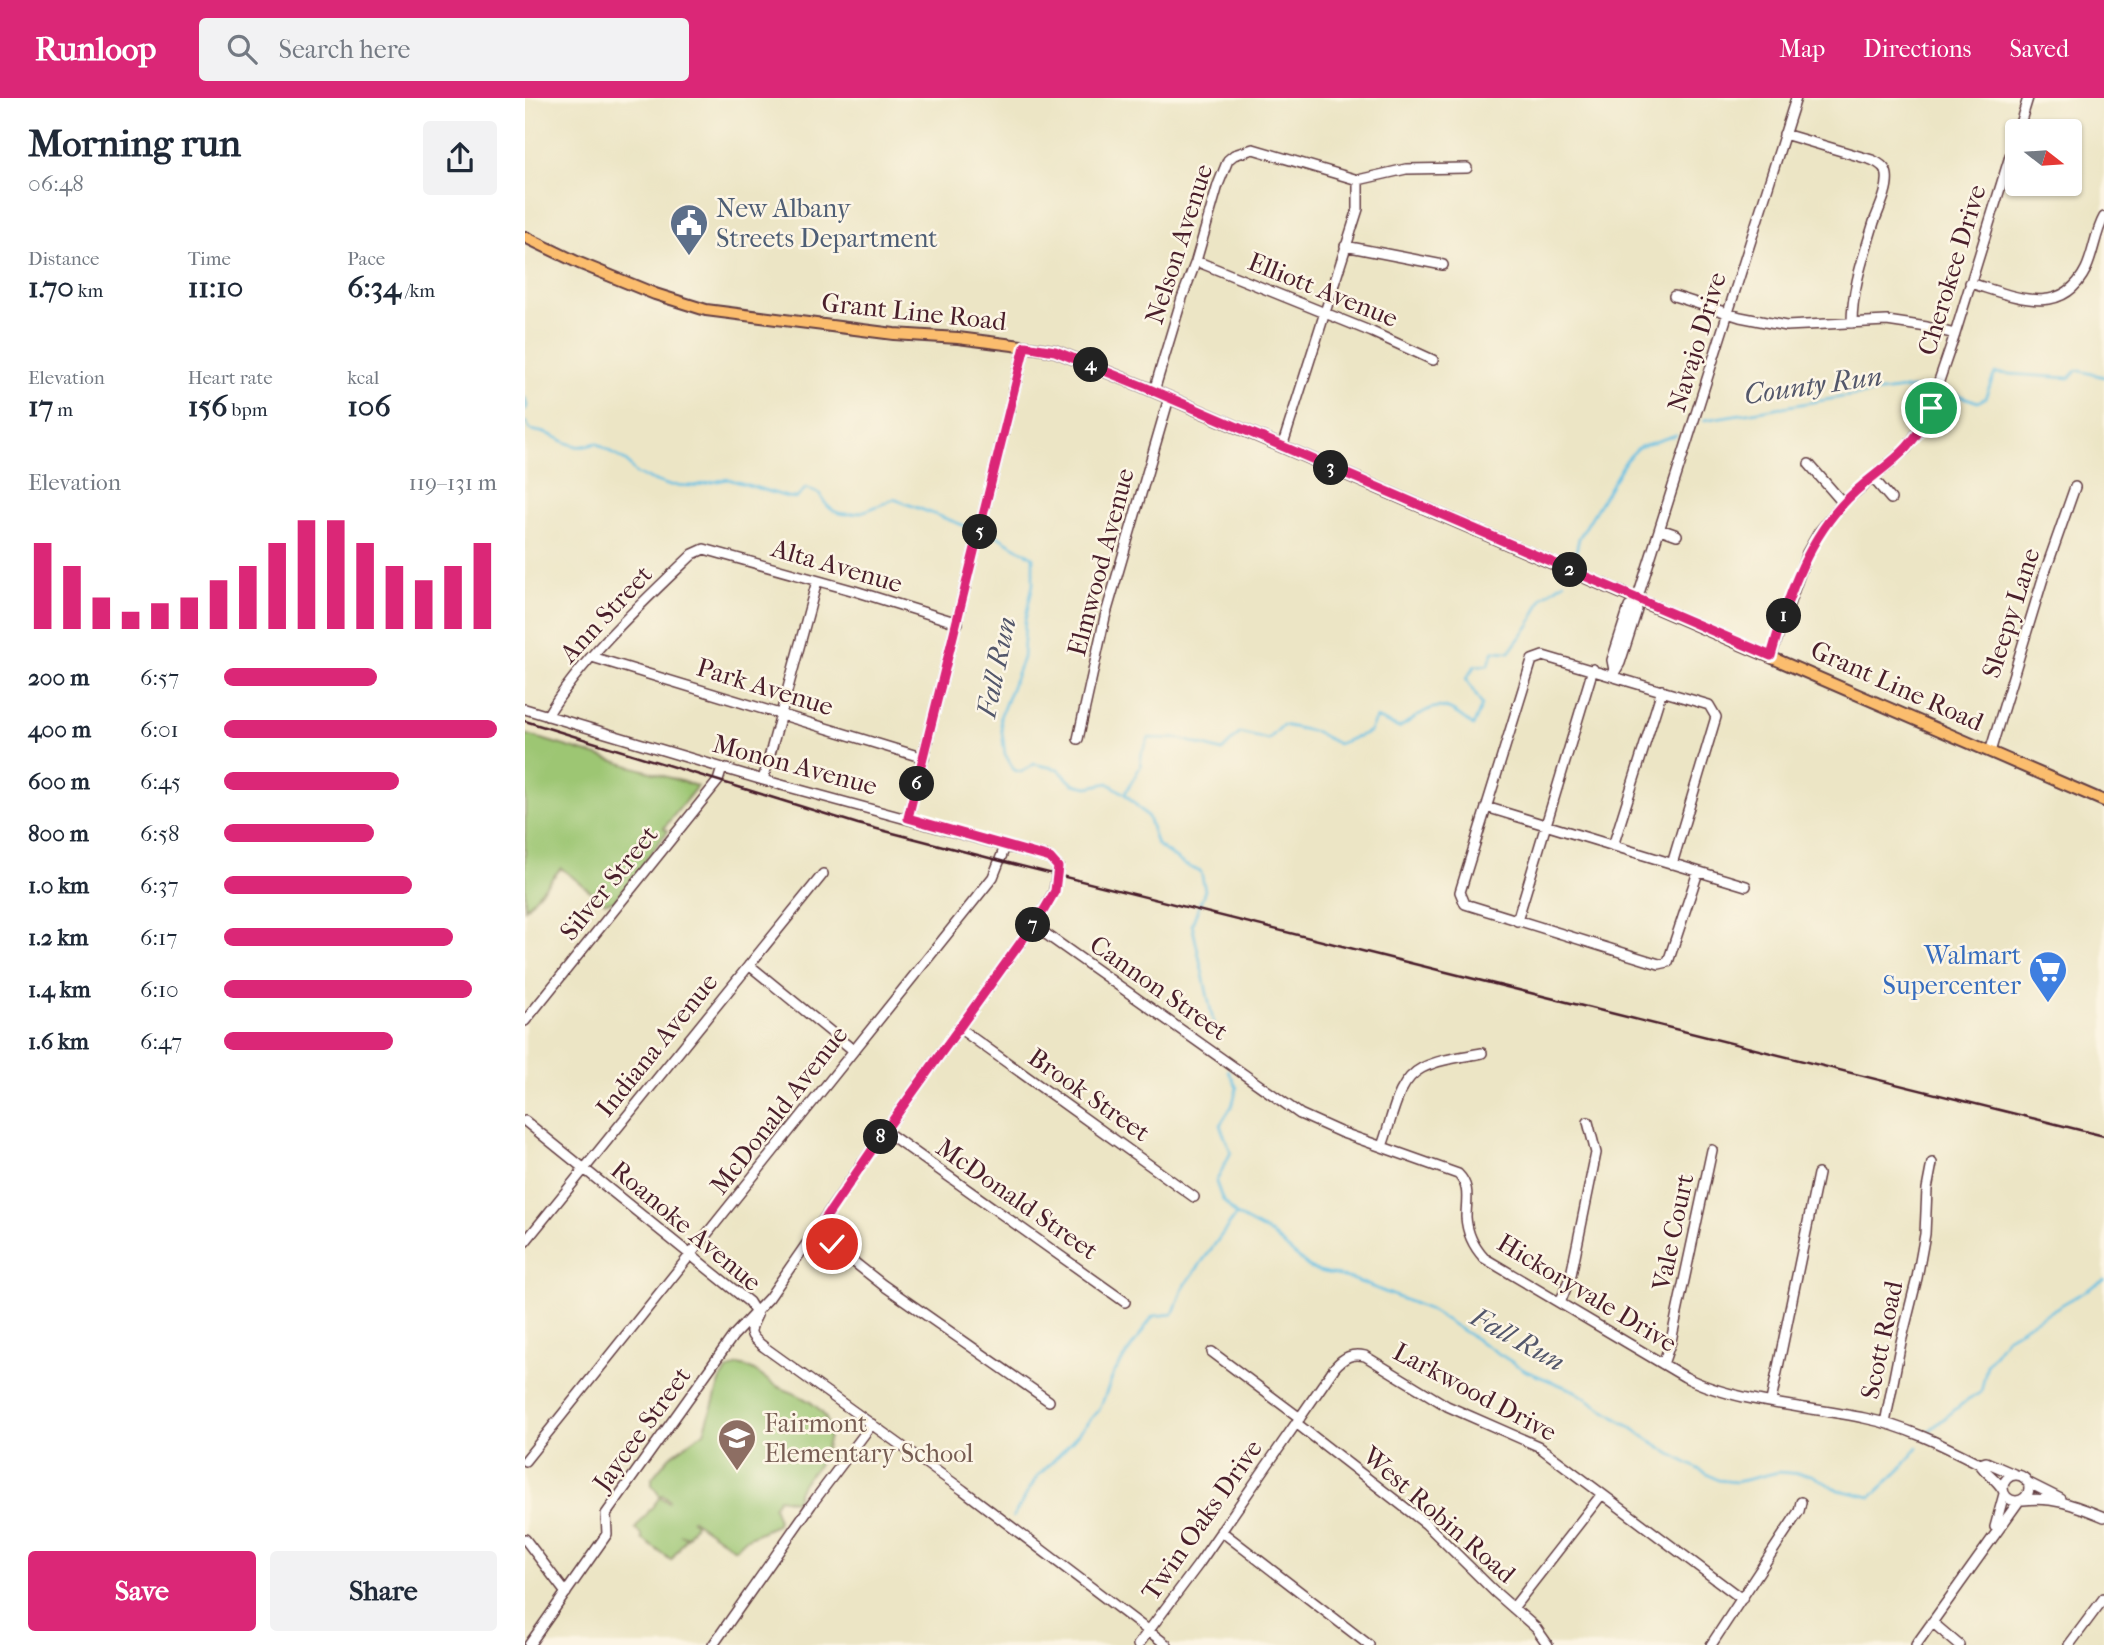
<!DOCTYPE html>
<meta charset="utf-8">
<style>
:root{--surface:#fff;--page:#f2f2f3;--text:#1f2937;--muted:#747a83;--accent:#db2777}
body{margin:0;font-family:"IM FELL French Canon",serif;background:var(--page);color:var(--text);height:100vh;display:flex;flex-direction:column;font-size:26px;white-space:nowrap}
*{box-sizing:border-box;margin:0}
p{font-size:23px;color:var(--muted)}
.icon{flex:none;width:38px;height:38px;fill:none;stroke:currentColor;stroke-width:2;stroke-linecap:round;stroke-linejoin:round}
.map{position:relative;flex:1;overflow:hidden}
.side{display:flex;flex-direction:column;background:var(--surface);width:525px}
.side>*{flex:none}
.needle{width:46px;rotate:107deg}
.tools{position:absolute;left:1480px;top:21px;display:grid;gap:14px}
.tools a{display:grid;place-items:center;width:77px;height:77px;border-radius:7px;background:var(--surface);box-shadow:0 2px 5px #0004;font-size:35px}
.pin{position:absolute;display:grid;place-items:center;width:60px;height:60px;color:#fff;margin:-30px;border:4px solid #fff;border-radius:50%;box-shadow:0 2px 7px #0007}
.km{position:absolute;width:35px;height:35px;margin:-18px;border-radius:50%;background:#222;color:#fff;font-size:19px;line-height:35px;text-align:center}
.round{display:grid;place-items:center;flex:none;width:74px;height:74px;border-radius:7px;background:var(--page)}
.headline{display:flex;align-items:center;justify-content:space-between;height:119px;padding:0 28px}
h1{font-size:38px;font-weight:700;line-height:52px}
.figures{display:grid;grid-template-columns:repeat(3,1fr);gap:10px;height:119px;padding:7px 28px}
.figures div{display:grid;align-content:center}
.figures b{font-size:30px;font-weight:700}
.figures small{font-size:19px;font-weight:400}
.figures p{font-size:19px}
.chart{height:196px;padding:14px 28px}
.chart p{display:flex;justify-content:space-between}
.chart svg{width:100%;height:126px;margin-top:7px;stroke:var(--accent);stroke-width:6}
.button{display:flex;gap:14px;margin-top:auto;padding:14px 28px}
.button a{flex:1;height:80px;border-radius:7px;background:var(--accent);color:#fff;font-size:28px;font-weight:700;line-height:80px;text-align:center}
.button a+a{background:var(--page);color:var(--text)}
ul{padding:0 28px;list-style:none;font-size:23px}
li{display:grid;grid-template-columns:112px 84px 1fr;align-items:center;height:52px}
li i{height:18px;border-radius:9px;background:var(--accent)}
header{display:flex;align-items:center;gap:42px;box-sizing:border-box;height:98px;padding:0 35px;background:var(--accent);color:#fff}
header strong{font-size:33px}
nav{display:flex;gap:38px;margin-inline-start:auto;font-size:24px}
.search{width:490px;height:63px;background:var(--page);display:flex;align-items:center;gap:18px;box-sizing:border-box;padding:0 24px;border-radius:7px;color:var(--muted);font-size:26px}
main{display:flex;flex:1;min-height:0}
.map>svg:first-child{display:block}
.green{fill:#9dc673;stroke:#74724f;stroke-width:2}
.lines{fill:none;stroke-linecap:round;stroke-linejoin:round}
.stream{stroke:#65bfe3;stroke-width:2.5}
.minor-casing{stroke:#623d42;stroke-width:12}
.major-casing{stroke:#623d42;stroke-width:14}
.minor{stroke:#fff;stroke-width:9}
.major{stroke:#fbbd6e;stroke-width:10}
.rail{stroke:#4a1f2b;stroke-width:2.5}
.route-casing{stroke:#fff;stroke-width:14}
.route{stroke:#db2777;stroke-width:9}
.labels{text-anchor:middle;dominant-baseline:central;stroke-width:5;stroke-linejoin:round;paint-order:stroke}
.service-label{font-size:26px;fill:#4e5e75;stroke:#fcf5e5;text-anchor:start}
.street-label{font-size:26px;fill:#4a1f2b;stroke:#fcf5e5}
.shop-label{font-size:26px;fill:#366cbe;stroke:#fcf5e5;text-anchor:end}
.education-label{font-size:26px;fill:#785e54;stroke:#fcf5e5;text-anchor:start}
.water-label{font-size:28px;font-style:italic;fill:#53576b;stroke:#fcf5e5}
</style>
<header>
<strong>Runloop</strong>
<div class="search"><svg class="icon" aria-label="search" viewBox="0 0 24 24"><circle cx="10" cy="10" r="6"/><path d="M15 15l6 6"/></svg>Search here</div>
<nav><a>Map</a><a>Directions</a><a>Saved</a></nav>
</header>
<main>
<section class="side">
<div class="headline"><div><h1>Morning run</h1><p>06:48</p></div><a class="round"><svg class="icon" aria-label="share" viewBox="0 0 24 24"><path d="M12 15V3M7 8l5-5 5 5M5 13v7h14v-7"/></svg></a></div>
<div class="figures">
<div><p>Distance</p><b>1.70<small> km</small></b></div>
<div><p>Time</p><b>11:10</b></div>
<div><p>Pace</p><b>6:34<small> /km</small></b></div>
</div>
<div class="figures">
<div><p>Elevation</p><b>17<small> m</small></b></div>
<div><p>Heart rate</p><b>156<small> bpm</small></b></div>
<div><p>kcal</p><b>106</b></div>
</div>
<div class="chart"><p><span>Elevation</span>119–131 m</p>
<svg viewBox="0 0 160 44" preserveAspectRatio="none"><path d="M5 44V14M15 44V22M25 44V33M35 44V38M45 44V35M55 44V33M65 44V27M75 44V22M85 44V14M95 44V6M105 44V6M115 44V14M125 44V22M135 44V27M145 44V22M155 44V14"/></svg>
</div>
<ul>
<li><b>200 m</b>6:57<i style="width:56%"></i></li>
<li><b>400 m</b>6:01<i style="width:100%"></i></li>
<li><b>600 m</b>6:45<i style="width:64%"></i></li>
<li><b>800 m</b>6:58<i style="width:55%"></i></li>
<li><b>1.0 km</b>6:37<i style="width:69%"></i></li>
<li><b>1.2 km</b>6:17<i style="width:84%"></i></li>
<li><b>1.4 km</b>6:10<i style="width:91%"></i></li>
<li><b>1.6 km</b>6:47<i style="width:62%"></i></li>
</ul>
<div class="button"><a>Save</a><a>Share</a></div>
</section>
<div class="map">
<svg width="1579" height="1547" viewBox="0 0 1579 1547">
<rect width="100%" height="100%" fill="#fcf5e5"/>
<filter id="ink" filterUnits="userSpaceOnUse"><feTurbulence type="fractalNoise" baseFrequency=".0143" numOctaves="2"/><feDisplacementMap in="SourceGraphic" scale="14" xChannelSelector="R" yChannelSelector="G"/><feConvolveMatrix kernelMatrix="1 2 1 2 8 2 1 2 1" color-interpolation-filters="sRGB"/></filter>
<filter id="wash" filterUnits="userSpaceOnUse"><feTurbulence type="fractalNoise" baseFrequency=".00686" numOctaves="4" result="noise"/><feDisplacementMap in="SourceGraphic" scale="28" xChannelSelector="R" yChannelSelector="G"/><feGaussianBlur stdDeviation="1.57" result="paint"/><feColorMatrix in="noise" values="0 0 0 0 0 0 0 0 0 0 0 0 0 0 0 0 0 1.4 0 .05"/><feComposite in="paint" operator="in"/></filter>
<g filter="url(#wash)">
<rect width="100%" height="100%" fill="#ece5c5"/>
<path class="green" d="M0,636L172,688L139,730L143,733L121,761L120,765L89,803L80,804L75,801L36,770L0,811Z
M213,1267C230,1269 240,1283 256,1290C280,1299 313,1314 302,1346C301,1351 300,1358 297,1362C285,1380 278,1376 270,1403L254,1400L248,1408L253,1422L251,1427L220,1441L210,1451L166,1421L170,1426L162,1439L155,1436L161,1440L146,1462L117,1441V1437L110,1431L135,1399L143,1404L144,1402L137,1397L135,1398L127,1387V1380L144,1359L179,1334L196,1281L203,1272Z"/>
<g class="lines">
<path class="stream" d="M1421,293L1453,304L1460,300L1470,275L1544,280L1552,272L1579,279
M0,300L2,308L0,312
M1179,322L1318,299L1386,290L1402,291
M0,324L6,332C11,333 18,334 23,336C41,343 50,354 71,345L102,364L111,376L142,387L168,388L203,381L262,399L272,400L281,390L295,396C310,431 342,412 369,401L443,429L467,435L508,459V486L500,523L498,560L475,619L480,656L489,672L496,674L509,666L533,671L548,686L563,689L583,685L600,696L623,719L632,747L660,767L676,774L680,792L667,826L692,941
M1049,463L1054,440L1101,362L1114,349L1151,337
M600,696L615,669L617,654L624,640L656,641L697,653L715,635L743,642L758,627L791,634L813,646L844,634L851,620L874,630C908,608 914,598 948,628L957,607L941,581L950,568L963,567L969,553L984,554L1005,526L1018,499L1039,484
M703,972L712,990L707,1008L695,1027L706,1054L691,1084L697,1101L711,1117L746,1136L786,1171L827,1181L905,1212L1001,1273L1050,1293L1146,1356L1193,1382L1211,1384L1254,1374L1287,1377L1313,1392L1346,1399L1375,1372L1393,1349
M1405,1332L1437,1306L1456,1294L1462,1266L1483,1238L1579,1182
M488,1419L512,1379L540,1351L575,1310L589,1275L628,1218L648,1216L658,1190L711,1117"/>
</g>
</g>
<g filter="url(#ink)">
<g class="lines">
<defs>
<path id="minor" d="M1259,36L1347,62C1354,65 1361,69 1362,77C1364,91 1354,111 1349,124C1339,158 1327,190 1327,225
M820,148L918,167
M671,163L847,234L908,262
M1445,185C1486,197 1536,222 1561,171C1569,154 1570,135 1579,119
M1149,198L1215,219L1261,228L1362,223L1402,229L1430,236
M629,293L657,200L671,163L693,87L703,62L709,57L728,51L833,82L881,71L942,70
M757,349L833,111V82
M1284,366L1318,405
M1348,380L1366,401
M1135,431L1152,437
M1246,558L1282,455L1294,434L1318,405L1382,350L1401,321L1430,236L1503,0
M67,559L399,660
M1089,572L1087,562L1104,509L1111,505
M1088,577L1095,565L1112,512L1111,505L1271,0
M0,611L238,682L525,760L533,769L529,793L519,812L360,1033L244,1200L208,1238L81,1416L82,1436L4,1547
M22,618C56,561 120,502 168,456L179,451L330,493L433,525
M553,641L580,519L644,300
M1465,654L1519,477L1550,389
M238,682L292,483
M961,709L1221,788
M383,720L500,248
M1088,748L1137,592
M1147,766L1191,619L1184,607L1018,558L1007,562L935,794L940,806L1134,866L1143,864L1173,774
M992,823L1068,571
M508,827L775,1016L815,1034L933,1076C946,1089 941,1102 941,1119C942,1135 949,1149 959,1160L1160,1279C1207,1304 1286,1309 1339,1320C1380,1328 1418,1347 1455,1366C1460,1375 1471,1380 1478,1392
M224,867L328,952
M0,923L193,683L197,670
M434,930L669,1099
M0,1023L224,1204L232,1217C223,1235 223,1236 239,1249L438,1392L642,1547
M360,1033L600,1204
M857,1048C867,1023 871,983 897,970C915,961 937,959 957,955
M291,1134L358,1187L524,1303
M0,1144L298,776
M1035,1205L1046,1177L1071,1055L1063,1024
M687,1254L775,1320
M1138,1266L1146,1243L1187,1052
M1246,1303L1293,1076
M771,1325L901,1426L970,1494L1011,1530L1023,1547
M1360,1325L1376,1244L1392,1180L1400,1136L1402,1091L1407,1065
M0,1363L468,779L480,749
M1455,1366L1461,1364L1491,1377
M1478 1390a13 13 0 1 1 26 0a13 13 0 1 1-26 0Z
M1502,1384L1536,1401
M1498,1402C1528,1398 1552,1408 1579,1419
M1470,1429L1479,1396
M696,1433L844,1547
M0,1441L41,1495
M988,1510L1077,1396
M1407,1524L1434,1547
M188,1547L286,1407L347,1326
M613,1547L673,1467L810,1269C819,1259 827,1255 840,1258L922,1308L1013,1348L1217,1501
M1186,1547L1274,1413L1276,1404
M1391,1547L1494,1403
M1544,1547L1579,1500"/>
<path id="major" d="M0,139L54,165L130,196L181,212L369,236L433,240L512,250L530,253L617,288L1579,703"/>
</defs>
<use href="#minor" class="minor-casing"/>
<use href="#major" class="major-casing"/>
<use href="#minor" class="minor"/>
<use href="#major" class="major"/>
<path class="rail" d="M0,623L333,726L476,763L1579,1038"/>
</g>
</g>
<g class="lines" filter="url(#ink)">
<defs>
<path id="route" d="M307,1146L291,1134L360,1033L519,812L530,793L533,769L525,760L383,720L500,248L530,253L617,288L1246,558C1261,505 1279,449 1316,408C1350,369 1384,364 1406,310"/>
</defs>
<use href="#route" class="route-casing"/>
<use href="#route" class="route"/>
</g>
<defs>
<symbol id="civic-pin" viewBox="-11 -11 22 30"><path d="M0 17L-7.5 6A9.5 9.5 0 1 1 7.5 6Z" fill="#5c6f8a" stroke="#fcf5e5"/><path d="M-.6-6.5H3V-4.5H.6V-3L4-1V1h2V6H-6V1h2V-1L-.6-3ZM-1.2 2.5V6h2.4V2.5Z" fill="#fff"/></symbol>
<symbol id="supermarket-pin" viewBox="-11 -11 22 30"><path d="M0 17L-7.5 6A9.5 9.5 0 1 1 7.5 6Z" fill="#3f7fe0" stroke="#fcf5e5"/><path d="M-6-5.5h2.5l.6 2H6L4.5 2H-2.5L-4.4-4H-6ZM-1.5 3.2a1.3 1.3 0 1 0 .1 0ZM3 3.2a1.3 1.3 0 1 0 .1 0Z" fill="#fff"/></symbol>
<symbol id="school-pin" viewBox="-11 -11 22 30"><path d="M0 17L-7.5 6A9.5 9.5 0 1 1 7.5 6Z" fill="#8d6e63" stroke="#fcf5e5"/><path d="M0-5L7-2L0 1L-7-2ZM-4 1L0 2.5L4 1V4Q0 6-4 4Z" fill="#fff"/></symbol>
</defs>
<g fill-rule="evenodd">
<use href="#civic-pin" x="142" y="103" width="44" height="60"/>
<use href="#supermarket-pin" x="1501" y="850" width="44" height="60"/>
<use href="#school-pin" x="190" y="1318" width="44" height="60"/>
</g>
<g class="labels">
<g class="service-label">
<text x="191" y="110">New Albany<tspan x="191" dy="30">Streets Department</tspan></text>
</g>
<g class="street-label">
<text transform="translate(654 146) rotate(-72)">Nelson Avenue</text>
<text transform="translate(1427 172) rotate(-73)">Cherokee Drive</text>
<text transform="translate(798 192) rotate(22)">Elliott Avenue</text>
<text transform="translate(389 214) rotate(6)">Grant Line Road</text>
<text transform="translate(1172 244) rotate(-73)">Navajo Drive</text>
<text transform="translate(576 464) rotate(-75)">Elmwood Avenue</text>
<text transform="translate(312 468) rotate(16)">Alta Avenue</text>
<text transform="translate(1486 515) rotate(-72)">Sleepy Lane</text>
<text transform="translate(81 516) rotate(-47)">Ann Street</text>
<text transform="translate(1372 588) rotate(24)">Grant Line Road</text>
<text transform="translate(240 589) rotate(17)">Park Avenue</text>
<text transform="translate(270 667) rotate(15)">Monon Avenue</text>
<text transform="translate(84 785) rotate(-51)">Silver Street</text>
<text transform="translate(634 890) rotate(35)">Cannon Street</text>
<text transform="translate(132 947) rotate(-51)">Indiana Avenue</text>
<text transform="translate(564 997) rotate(35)">Brook Street</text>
<text transform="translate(254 1012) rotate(-52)">McDonald Avenue</text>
<text transform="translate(492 1101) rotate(35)">McDonald Street</text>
<text transform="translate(161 1128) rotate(40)">Roanoke Avenue</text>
<text transform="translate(1148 1134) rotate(-78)">Vale Court</text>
<text transform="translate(1062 1195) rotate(31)">Hickoryvale Drive</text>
<text transform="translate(1357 1242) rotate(-78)">Scott Road</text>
<text transform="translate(950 1294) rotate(28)">Larkwood Drive</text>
<text transform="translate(117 1331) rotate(-54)">Jaycee Street</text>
<text transform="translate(914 1417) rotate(41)">West Robin Road</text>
<text transform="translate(677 1422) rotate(-55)">Twin Oaks Drive</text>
</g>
<g class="shop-label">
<text x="1496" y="857">Walmart<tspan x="1496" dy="30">Supercenter</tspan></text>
</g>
<g class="education-label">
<text x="239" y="1325">Fairmont<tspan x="239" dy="30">Elementary School</tspan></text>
</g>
<g class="water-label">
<text transform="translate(1288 287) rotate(-8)">County Run</text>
<text transform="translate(471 569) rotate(-78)">Fall Run</text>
<text transform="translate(993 1241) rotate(29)">Fall Run</text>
</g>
</g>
</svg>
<div class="tools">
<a><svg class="needle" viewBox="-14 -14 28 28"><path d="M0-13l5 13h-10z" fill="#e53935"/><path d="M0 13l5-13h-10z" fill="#747a83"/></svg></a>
</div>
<div class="pin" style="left:1406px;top:310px;background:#1e9e55"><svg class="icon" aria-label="arrive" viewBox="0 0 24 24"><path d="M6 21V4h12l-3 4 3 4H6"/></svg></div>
<div class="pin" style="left:307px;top:1146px;background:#d93025"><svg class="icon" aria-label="check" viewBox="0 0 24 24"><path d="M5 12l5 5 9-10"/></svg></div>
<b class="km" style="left:1259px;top:518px">1</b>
<b class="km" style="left:1045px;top:472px">2</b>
<b class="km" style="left:806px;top:370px">3</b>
<b class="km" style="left:566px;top:267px">4</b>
<b class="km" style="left:455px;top:434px">5</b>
<b class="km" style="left:392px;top:686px">6</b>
<b class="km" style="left:508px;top:827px">7</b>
<b class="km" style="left:356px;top:1039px">8</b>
</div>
</main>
